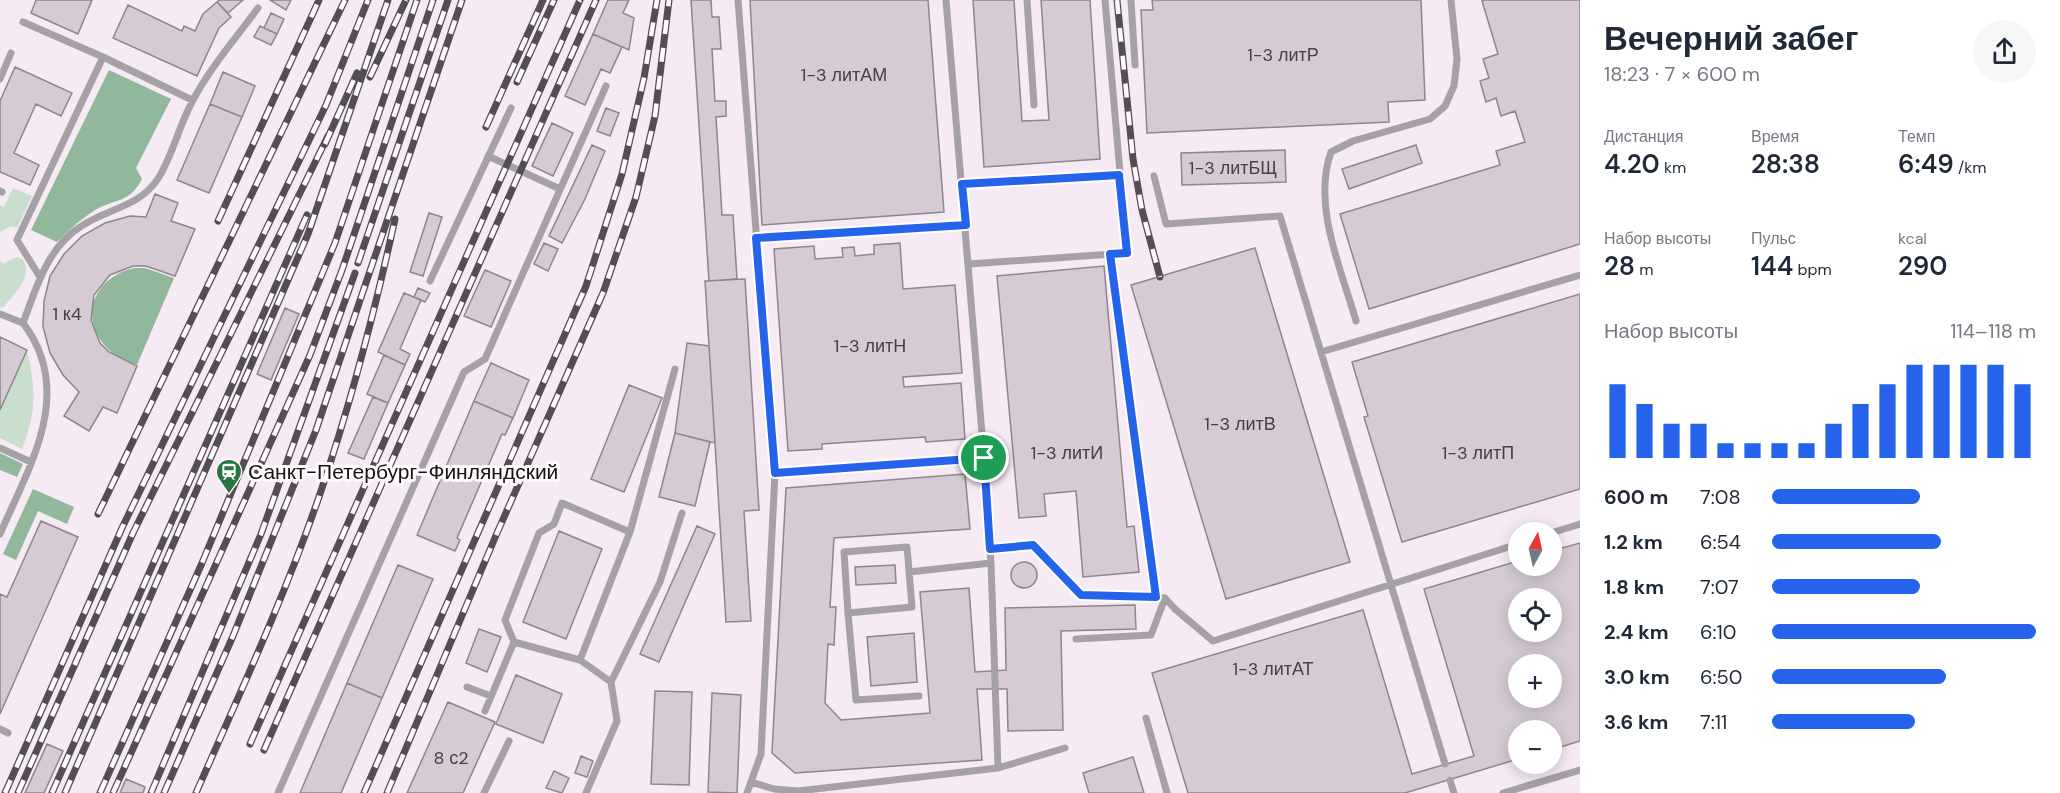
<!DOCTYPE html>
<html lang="ru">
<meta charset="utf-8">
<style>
:root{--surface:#fff;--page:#f6f6f7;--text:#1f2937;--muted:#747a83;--accent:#2563eb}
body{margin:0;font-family:"DM Sans",sans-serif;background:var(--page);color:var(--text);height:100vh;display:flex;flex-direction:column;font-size:22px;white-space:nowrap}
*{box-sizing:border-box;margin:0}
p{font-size:20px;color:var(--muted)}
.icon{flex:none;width:33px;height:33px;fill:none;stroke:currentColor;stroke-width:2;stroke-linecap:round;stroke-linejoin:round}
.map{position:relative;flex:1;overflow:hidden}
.panel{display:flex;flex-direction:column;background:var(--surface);width:480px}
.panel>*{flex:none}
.needle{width:39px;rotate:8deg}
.tools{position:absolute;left:1508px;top:522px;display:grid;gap:12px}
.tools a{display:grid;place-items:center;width:54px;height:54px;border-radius:50%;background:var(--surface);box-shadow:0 3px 15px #0003;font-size:30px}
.pin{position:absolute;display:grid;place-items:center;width:51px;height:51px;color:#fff;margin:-26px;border:3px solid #fff;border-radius:50%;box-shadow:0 2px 6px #0007}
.round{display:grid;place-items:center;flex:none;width:63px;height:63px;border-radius:32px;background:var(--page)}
.headline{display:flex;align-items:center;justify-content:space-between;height:102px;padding:0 24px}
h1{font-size:33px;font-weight:600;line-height:45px}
.metrics{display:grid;grid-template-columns:repeat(3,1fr);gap:9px;height:102px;padding:6px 24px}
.metrics div{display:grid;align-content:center}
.metrics b{font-size:26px;font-weight:600}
.metrics small{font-size:16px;font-weight:400}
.metrics p{font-size:16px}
.chart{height:168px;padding:12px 24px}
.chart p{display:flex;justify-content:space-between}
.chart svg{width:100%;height:108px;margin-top:6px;stroke:var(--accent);stroke-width:6}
ul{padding:0 24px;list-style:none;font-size:20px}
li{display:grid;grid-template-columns:96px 72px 1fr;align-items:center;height:45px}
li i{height:15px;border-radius:8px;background:var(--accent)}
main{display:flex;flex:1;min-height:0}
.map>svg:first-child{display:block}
.green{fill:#c7dfcc}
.forest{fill:#91b89b}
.building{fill:#d6cbd4;stroke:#8f858d;stroke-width:1.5;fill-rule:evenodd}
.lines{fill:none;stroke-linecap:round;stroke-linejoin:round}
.lane{stroke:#a6a1a5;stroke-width:7}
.rail-casing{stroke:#544e53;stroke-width:7}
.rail{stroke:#fffafe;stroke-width:4.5;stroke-dasharray:14;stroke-linecap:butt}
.route-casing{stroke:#fff;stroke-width:12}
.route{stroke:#2563eb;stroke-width:8}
.labels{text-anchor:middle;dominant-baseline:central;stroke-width:6;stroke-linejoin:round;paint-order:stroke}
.number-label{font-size:18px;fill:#454044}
.poi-label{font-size:21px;fill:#151114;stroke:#fffafe;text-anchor:start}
</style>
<main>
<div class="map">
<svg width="1580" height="793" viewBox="0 0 1580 793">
<rect width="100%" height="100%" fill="#f6eaf4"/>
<path class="green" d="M13,188L32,196L17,228L11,226L0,232V205L4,207Z
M17,257L23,260C34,276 13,295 3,308L0,307V260L3,264Z
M27,350C36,391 37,409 22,449L0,438V410Z"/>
<path class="forest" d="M109,70L171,99L136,168L142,179C129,203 118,198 97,209C82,218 70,229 57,242L31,230Z
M134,268H145L174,278L137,365C127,361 116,357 108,349C77,318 94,277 134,268Z
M0,453L23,464L17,477L0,470Z
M33,489L74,507L67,524L38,511L16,560L3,554Z"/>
<path class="building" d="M36,0H92L78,34L31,13Z
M219,0H243L228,13L217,2Z
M270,0H291L286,10Z
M608,0H629L623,13L634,18L629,50L593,34Z
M691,0H711L712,17H719L721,49H712L715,101H726V116L716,117L722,215H733L737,279L709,281Z
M750,0H928L944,212L762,225Z
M973,0H1014L1022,121L1049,120L1041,0H1090L1100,159L984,167Z
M1152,0H1421L1425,100L1388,102L1389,122L1147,133L1141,10H1153Z
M1485,0H1580V244L1369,309L1340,214L1500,165L1496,151L1525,142L1515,111L1501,116L1496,98L1486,102L1480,81L1489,78L1483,59L1498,54L1482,1Z
M217,2L231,17L219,28L197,76L113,38L128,5L182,31L184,26L195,31L203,14Z
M271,13L284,19L277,34L264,28Z
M260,26L277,34L271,45L254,37Z
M593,34L622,47L610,73L601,69L585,105L565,96Z
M15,67L72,93L61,116L36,104L14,153L39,165L30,185L0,172V101Z
M223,72L255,86L242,117L210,104Z
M210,104L242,117L209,193L177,180Z
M606,108L619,113L610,136L597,131Z
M552,123L573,133L553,176L532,166Z
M592,145L605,151L585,199L562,243L549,236Z
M1416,145L1422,163L1349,189L1342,169Z
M1285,150L1286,182L1182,185L1181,153Z
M155,194L178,203L171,221L195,229L175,276L146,266H133L110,275L94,295L91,320L100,343L109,352L137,366L117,413L103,407L89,431L64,416L79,392L63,375L50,353L43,327L44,301L50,276L64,254L82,236L105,223L130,216L146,217Z
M429,213L442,217L423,276L410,272Z
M544,243L558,249L548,271L534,264Z
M900,243L903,289L955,285L962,373L903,377L904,387L961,383L965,439L926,442L925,437L822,444V449L788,451L774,249L814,246L815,259L843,257L842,248L854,247L855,256L874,254V245Z
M1255,248L1350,562L1226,599L1131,285Z
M1104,266L1127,527L1134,526L1139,572L1083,577L1076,491L1044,494L1046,516L1019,518L997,276Z
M485,270L511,281L491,327L464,316Z
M745,279L759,510L744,511L751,621L726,622L705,281Z
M418,288L430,293L425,302L414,297Z
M404,293L421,300L400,349L410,354L405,365L378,352Z
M1580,294V489L1402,542L1364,417L1368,416L1352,362Z
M285,308L299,314L271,380L257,374Z
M0,337L27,350L0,410Z
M687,343L709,346L715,443L675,433Z
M384,355L405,365L388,403L367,394Z
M491,363L529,380L513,418L474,401Z
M629,385L662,398L624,492L591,479Z
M373,397L388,403L364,459L348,453Z
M474,401L513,418L505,435L502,434L457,538L460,540L455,551L417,535Z
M675,433L710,442L695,506L659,497Z
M965,474L970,529L834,538L830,607H836L834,645L828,644L825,703L841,720L930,713L920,592L969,588L975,672L1006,670L1005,608L1135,605L1136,629L1061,631L1063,730L1008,731L1007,689H977L982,760L795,773L772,753L786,488Z
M41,521L78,537L0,714V594L7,597Z
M697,526L715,534L659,662L640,654Z
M559,531L602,549L566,639L523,622Z
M1580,543V741L1551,750V730H1518V759L1405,793H1188L1152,673L1363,610L1412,774L1474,756L1424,589L1518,561V566H1551V551ZM1518,598H1551V632H1518ZM1518,664H1551V698H1518Z
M1011 575a13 13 0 1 1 26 0a13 13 0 1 1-26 0Z
M398,565L433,579L382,698L347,683Z
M895,565L896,583L856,585L855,567Z
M479,629L501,637L487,672L466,663Z
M914,633L917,682L871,686L867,637Z
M516,675L562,694L543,743L496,724Z
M347,683L382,698L341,793H300Z
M655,691L692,692L689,785L651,784Z
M712,693L741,695L737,793L708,792Z
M448,702L495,722L463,793H407Z
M47,744L63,751L44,793H25Z
M581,756L593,761L587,777L575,773Z
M1133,757L1144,793H1089L1083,773Z
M554,771L569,778L562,793L546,788Z
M126,779L145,787L143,793H120Z"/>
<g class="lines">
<path class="lane" d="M738,0L775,473L761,754L747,793
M946,0L984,458L991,563L998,768
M1027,0L1034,105
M1131,0L1135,65
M23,22L103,57L17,240L40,277
M103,57L192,100
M0,79L11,53
M488,156L560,189
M1154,176L1166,224L1280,216L1445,764
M962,184L1119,175
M0,191L2,192
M756,238L965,225
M1110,254L1156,597
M969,264L1127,253L1105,0
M430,281L511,108
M0,314L23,323
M1356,321C1341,268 1312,206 1331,152L1353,141L1430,119L1445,106L1454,86L1457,59L1451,0
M1321,352L1580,275
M0,448L31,462
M775,473L984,458
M1551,533L1580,524
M0,534C29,467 76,392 23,323C36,289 47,248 80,227C107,208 140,208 159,177C173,154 179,126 192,102C209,69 236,38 258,8
M907,547L912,607L848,613L844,552Z
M990,549L1033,545L1081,595L1165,598L1175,609L1213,641L1518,544
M909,572L991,563
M848,613L856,700L919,696
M1076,639L1151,635L1165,598
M580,660L630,532L675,369
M611,682L660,582L682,513
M467,687L491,696
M485,711L514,642
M1146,718L1167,793
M0,729L8,733
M1450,780L1454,793
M751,782L774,789L798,791L998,768L1065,748
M278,793L464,372L485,359L606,86
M484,793L509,741
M586,793L617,721L611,682L580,660L514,642L505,620L539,533L554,524L562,503L630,532
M1503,793L1580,770"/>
<defs>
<path id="rail" d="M1117,0L1133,159L1142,210L1160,277
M370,77L406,0
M517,82L554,0
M486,127L543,0
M325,144L357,73
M218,221L319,0
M358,263L448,0
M340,276L433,0
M98,514L345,0
M250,744L580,0
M264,750L596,0
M5,793L122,528L326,105L368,0
M18,793L133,533L328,136
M52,793L307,215
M65,793L308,234L388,0
M100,793L202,563L335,243L417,0
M113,793L310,355L342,270
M151,793L261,534L355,273
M164,793L233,636L316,430L462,0
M196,793C240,693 286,594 321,491C351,402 375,311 395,219
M364,793L586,286L622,174L644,78L657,0
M387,793L497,533L603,293L636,197L655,116L669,0"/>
</defs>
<use href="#rail" class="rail-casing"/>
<use href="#rail" class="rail"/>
</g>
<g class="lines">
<defs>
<path id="route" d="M1119,175L1127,253L1110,254L1156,597L1081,595L1033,545L990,549L984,458L775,473L756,238L966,225L962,184Z"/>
</defs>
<use href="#route" class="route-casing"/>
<use href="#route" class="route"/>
</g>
<defs>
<symbol id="station-pin" viewBox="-11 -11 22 30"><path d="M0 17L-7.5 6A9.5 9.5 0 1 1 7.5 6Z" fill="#287544" stroke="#fffafe"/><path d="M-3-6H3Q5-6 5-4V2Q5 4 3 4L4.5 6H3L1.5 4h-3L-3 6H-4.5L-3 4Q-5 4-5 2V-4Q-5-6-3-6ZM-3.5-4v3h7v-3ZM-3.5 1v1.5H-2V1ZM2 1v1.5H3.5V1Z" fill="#fff"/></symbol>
</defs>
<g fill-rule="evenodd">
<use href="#station-pin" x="214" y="457" width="30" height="40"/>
</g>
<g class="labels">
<g class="number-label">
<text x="1283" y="55">1-3 литР</text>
<text x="844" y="75">1-3 литАМ</text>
<text x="1233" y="168">1-3 литБЩ</text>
<text x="67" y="314">1 к4</text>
<text x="870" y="346">1-3 литН</text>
<text x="1240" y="424">1-3 литВ</text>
<text x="1067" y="453">1-3 литИ</text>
<text x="1478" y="453">1-3 литП</text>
<text x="1273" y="669">1-3 литАТ</text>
<text x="451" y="758">8 с2</text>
</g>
<g class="poi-label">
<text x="248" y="472">Санкт-Петербург-Финляндский</text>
</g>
</g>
</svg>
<div class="tools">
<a><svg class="needle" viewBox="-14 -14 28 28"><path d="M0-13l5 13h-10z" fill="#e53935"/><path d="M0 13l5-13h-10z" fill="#747a83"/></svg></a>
<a><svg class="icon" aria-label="locate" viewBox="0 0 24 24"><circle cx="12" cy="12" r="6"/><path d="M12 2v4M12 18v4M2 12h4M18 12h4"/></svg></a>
<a>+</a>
<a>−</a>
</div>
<div class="pin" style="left:984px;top:458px;background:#1e9e55"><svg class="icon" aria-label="arrive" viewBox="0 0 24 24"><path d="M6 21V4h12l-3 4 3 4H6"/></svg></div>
</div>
<section class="panel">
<div class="headline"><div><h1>Вечерний забег</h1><p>18:23 · 7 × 600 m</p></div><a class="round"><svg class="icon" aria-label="share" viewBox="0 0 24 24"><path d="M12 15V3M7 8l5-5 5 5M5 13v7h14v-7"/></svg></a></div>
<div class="metrics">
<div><p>Дистанция</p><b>4.20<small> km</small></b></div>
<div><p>Время</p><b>28:38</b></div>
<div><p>Темп</p><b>6:49<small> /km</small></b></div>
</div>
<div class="metrics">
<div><p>Набор высоты</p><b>28<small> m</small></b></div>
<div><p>Пульс</p><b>144<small> bpm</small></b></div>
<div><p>kcal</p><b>290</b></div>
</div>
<div class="chart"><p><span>Набор высоты</span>114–118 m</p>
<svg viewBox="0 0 160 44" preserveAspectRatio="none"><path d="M5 44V14M15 44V22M25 44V30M35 44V30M45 44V38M55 44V38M65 44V38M75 44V38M85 44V30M95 44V22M105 44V14M115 44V6M125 44V6M135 44V6M145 44V6M155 44V14"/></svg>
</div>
<ul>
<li><b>600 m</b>7:08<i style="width:56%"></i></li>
<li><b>1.2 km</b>6:54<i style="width:64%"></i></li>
<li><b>1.8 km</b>7:07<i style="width:56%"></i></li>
<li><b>2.4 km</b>6:10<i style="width:100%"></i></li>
<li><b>3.0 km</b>6:50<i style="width:66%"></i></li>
<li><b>3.6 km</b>7:11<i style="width:54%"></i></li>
</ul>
</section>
</main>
